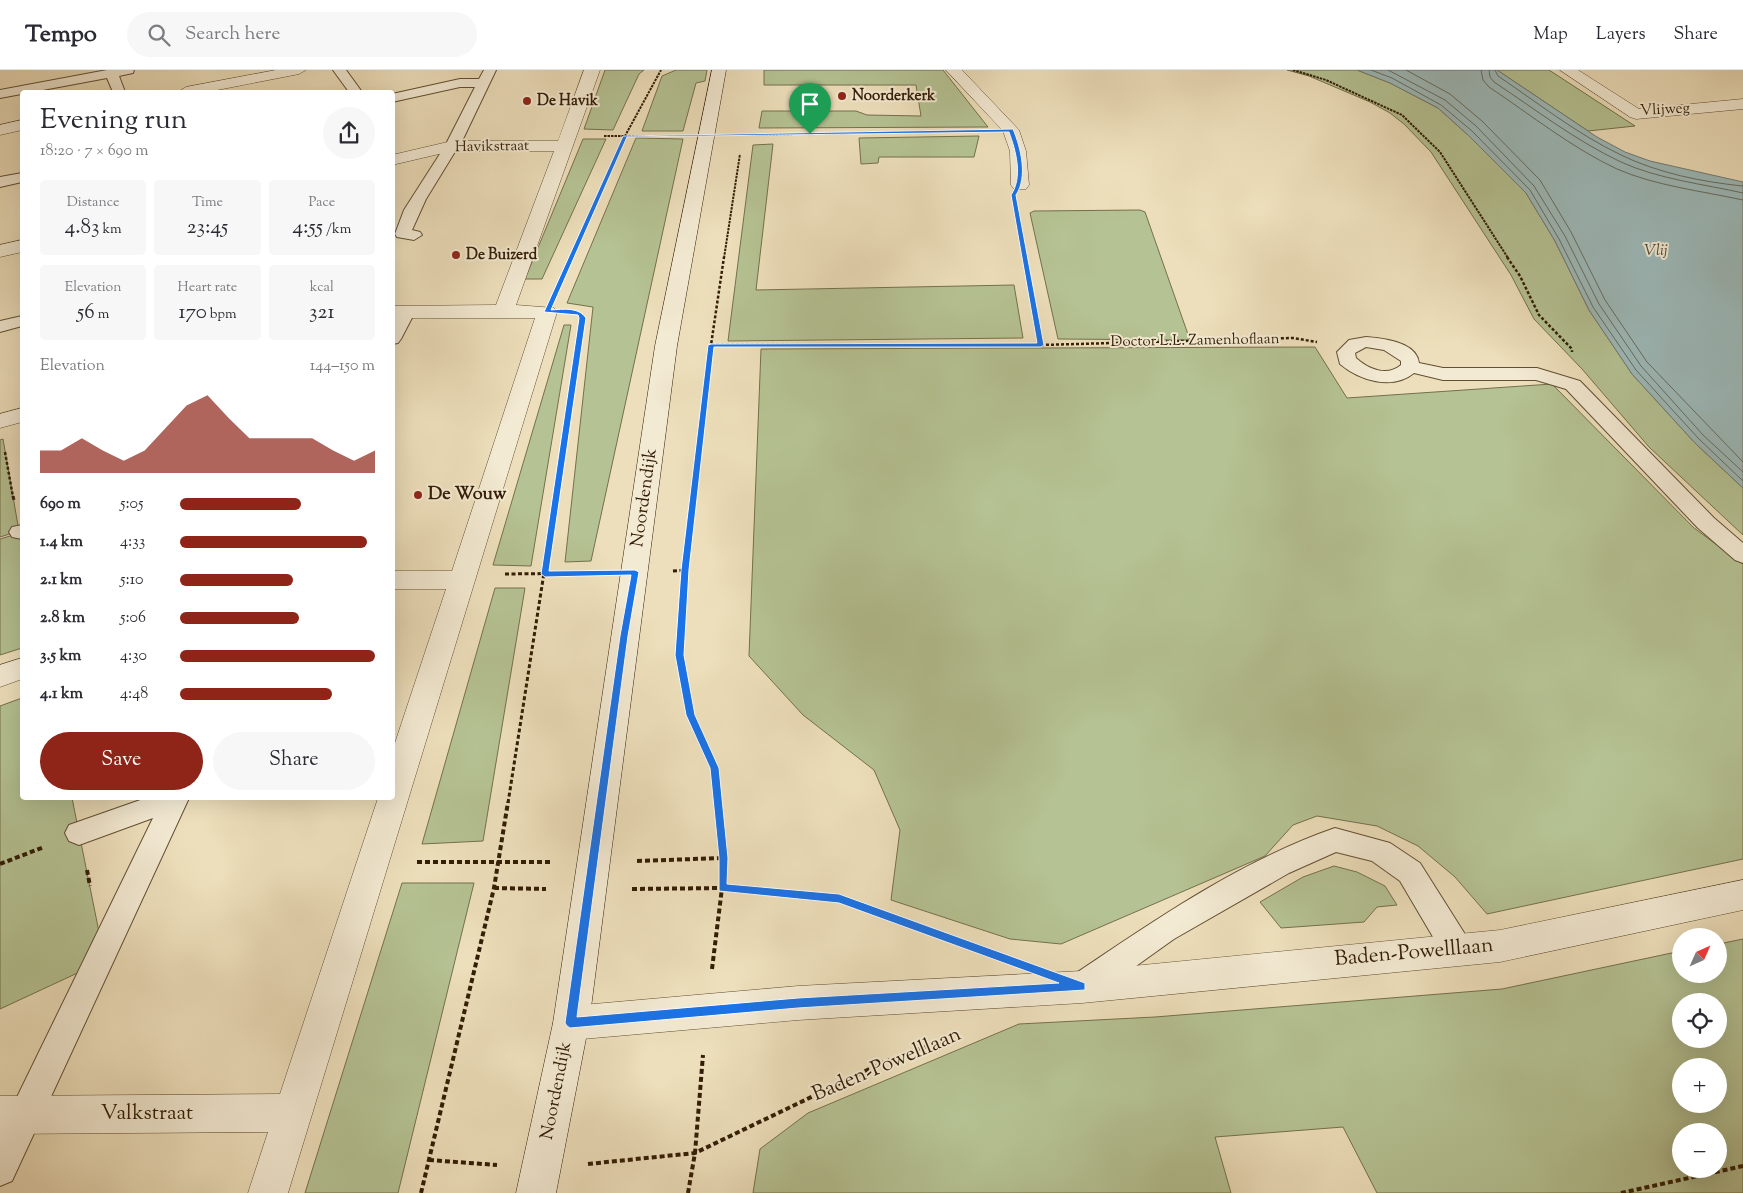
<!DOCTYPE html>
<meta charset="utf-8">
<style>
:root{--surface:#fff;--page:#f7f7f7;--text:#2b2b33;--muted:#7c7c81;--line:#e1e1e2;--accent:#8f2418}
body{margin:0;font-family:"Sorts Mill Goudy",serif;background:var(--page);color:var(--text);height:100vh;display:flex;flex-direction:column;font-size:19px;white-space:nowrap}
*{box-sizing:border-box;margin:0}
p{font-size:16px;color:var(--muted)}
.icon{flex:none;width:28px;height:28px;fill:none;stroke:currentColor;stroke-width:2;stroke-linecap:round;stroke-linejoin:round}
.map{position:relative;flex:1;overflow:hidden}
.sheet{position:absolute;left:20px;top:20px;width:375px;height:710px;display:flex;flex-direction:column;background:var(--surface);border-radius:5px;box-shadow:0 5px 20px #0002}
.sheet>*{flex:none}
.needle{width:32px;rotate:45deg}
.buttons{position:absolute;left:1672px;top:858px;display:grid;gap:10px}
.buttons a{display:grid;place-items:center;width:55px;height:55px;border-radius:50%;background:var(--surface);box-shadow:0 5px 20px #0002;font-size:25px}
.pin{position:absolute;display:grid;place-items:center;width:42px;height:42px;color:#fff;margin:-51px -21px;border-radius:50% 50% 50% 0;rotate:-45deg;box-shadow:0 0 5px #0007}
.pin .icon{rotate:45deg}
.round{display:grid;place-items:center;flex:none;width:52px;height:52px;border-radius:26px;background:var(--page)}
.overview{display:flex;align-items:center;justify-content:space-between;height:85px;padding:0 20px}
h1{font-size:28px;font-weight:600;line-height:38px}
.figures{display:grid;grid-template-columns:repeat(3,1fr);gap:8px;height:85px;padding:5px 20px}
.figures div{display:grid;align-content:center;border-radius:5px;background:var(--page);text-align:center}
.figures b{font-size:21px;font-weight:600}
.figures small{font-size:14px;font-weight:400}
.figures p{font-size:14px}
.chart{height:140px;padding:10px 20px}
.chart p{display:flex;justify-content:space-between}
.chart svg{width:100%;height:90px;margin-top:5px;fill:var(--accent);opacity:.7}
.action{display:flex;gap:10px;margin-top:auto;padding:10px 20px}
.action a{flex:1;height:58px;border-radius:30px;background:var(--accent);color:#fff;font-size:20px;font-weight:600;line-height:58px;text-align:center}
.action a+a{background:var(--page);color:var(--text)}
ul{padding:0 20px;list-style:none;font-size:16px}
li{display:grid;grid-template-columns:80px 60px 1fr;align-items:center;height:38px}
li i{height:12px;border-radius:6px;background:var(--accent)}
header{display:flex;align-items:center;gap:30px;box-sizing:border-box;height:70px;padding:0 25px;background:var(--surface);border-bottom:1px solid var(--line)}
header strong{font-size:24px}
nav{display:flex;gap:28px;margin-inline-start:auto;font-size:18px}
.search{width:350px;height:45px;background:var(--page);display:flex;align-items:center;gap:12px;box-sizing:border-box;padding:0 18px;border-radius:28px;color:var(--muted);font-size:19px}
.map>svg:first-child{display:block}
.green{fill:#b5c293;stroke:#74704c;fill-rule:evenodd}
.water{fill:#9dbaba;stroke:#737b72}
.lines{fill:none;stroke-linecap:round;stroke-linejoin:round}
.shore{stroke:#686c60;stroke-width:1}
.lane-casing{stroke:#624e32;stroke-width:2}
.street-casing{stroke:#624e32;stroke-width:1}
.secondary-casing{stroke:#331d05;stroke-width:1}
.path-far3{stroke:#331d05;stroke-width:2;stroke-dasharray:2.5 1;stroke-linecap:butt}
.path-far2{stroke:#331d05;stroke-width:2.5;stroke-dasharray:3 2;stroke-linecap:butt}
.path-far1{stroke:#331d05;stroke-width:3;stroke-dasharray:4 2.5;stroke-linecap:butt}
.path{stroke:#331d05;stroke-width:4;stroke-dasharray:5 3;stroke-linecap:butt}
.lane{fill:#f3ead3;fill-rule:evenodd}
.street{fill:#f3ead3;fill-rule:evenodd}
.secondary{fill:#f3ead3;fill-rule:evenodd}
.route{fill:#1a73e8;stroke:#fff;fill-rule:evenodd}
.poi-dot{fill:#8f2418;stroke:#f3ead3;stroke-width:2}
.labels{text-anchor:middle;dominant-baseline:central;stroke-width:4;stroke-linejoin:round;paint-order:stroke}
.far-poi-label{font-size:15px;font-weight:bold;fill:#331d05;stroke:#f3ead3;text-anchor:start}
.far-street-label{font-size:15px;fill:#331d05;stroke:#f3ead3}
.far-water-label{font-size:16px;font-style:italic;fill:#534c3b;stroke:#f3ead3}
.poi-label{font-size:18px;font-weight:bold;fill:#331d05;stroke:#f3ead3;text-anchor:start}
.street-label{font-size:18px;fill:#331d05;stroke:#f3ead3}
.near-street-label{font-size:21px;fill:#331d05;stroke:#f3ead3}
</style>
<header>
<strong>Tempo</strong>
<div class="search"><svg class="icon" aria-label="search" viewBox="0 0 24 24"><circle cx="10" cy="10" r="6"/><path d="M15 15l6 6"/></svg>Search here</div>
<nav><a>Map</a><a>Layers</a><a>Share</a></nav>
</header>
<div class="map">
<svg width="1743" height="1123" viewBox="0 0 1743 1123">
<rect width="100%" height="100%" fill="#eddfbb"/>
<filter id="stains"><feTurbulence type="fractalNoise" baseFrequency=".004" numOctaves="4"/><feColorMatrix values="0 0 0 0 .2 0 0 0 0 .09 0 0 0 0 .02 0 0 0 .5 -.17"/></filter>
<radialGradient id="worn" r=".72"><stop offset=".6" stop-color="#630" stop-opacity="0"/><stop offset="1" stop-color="#630" stop-opacity=".3"/></radialGradient>
<path class="green" d="M605,0H644L639,4L613,60L584,59Z
M676,0H707L705,11L696,13L683,61H642L662,6Z
M764,0H943L988,57L759,58L762,41H856L867,45L921,46L916,15H764Z
M1287,0H1357L1390,13L1438,38L1468,65L1526,123L1555,171L1589,240L1632,304L1695,373L1743,418V465L1649,377L1582,299L1534,249L1511,205L1431,82L1404,54L1390,43L1370,32L1309,6Z
M1497,0H1549L1635,56L1588,61Z
M979,66L974,87H879L878,93L861,94L859,68Z
M636,68L683,69L591,491L565,492L593,237L567,233Z
M583,69H606L542,209H525Z
M773,74L756,220L1014,215L1023,268L728,271L753,75Z
M1140,140L1145,142L1190,270L1058,269L1030,143L1034,141Z
M564,255H571L531,496L493,495Z
M1315,277L1347,328L1552,314L1694,458L1743,494V789L1487,844L1455,807L1418,776L1377,756L1317,746L1293,755L1265,786L1061,874L1010,869L891,830L900,760L874,700L803,645L749,586L761,279Z
M3,369L19,461L0,467V370Z
M20,463L22,478V578L0,585V469Z
M495,518H525L483,771L422,774Z
M22,628V728H72L103,882L99,893L0,939V636Z
M1334,796L1357,802L1385,816L1397,835L1377,837L1364,852L1281,858L1260,832L1303,807Z
M402,813H474L398,1123H305Z
M1743,869V1123H1377L1343,1057L1215,1067L1231,1123H753L760,1079L808,1043L1019,954L1155,947L1502,919L1681,881V904H1719V874ZM1681,931H1719V969H1681ZM1681,996H1719V1034H1681ZM1719,1061V1099H1681V1061Z"/>
<path class="water" d="M1357,0H1497L1597,67L1625,82L1650,91L1743,112V418L1695,373L1632,304L1589,240L1555,171L1526,123L1468,65L1438,38L1390,13Z"/>
<g class="lines">
<path class="shore" d="M1371,0L1392,8L1441,35L1472,61L1530,120L1559,169L1593,237L1636,300L1699,369L1743,411
M1388,0L1445,30L1476,56L1534,116L1565,166L1599,234L1641,296L1703,365L1743,402
M1406,0L1450,24L1482,51L1540,110L1571,162L1605,230L1647,292L1743,392
M1481,0L1483,10L1489,17C1531,45 1572,78 1617,99C1656,116 1702,121 1743,130
M1489,0L1490,7L1494,12C1535,39 1576,71 1621,92C1658,109 1703,114 1743,123
M1495,0L1498,6C1538,33 1577,64 1621,85C1658,103 1702,112 1743,116"/>
<defs>
<path id="lane" d="M107,0H134L133,3L119,6L125,22H113L107,8L0,28V20Z
M333,0H346L362,22H349Z
M484,0H496L464,67L426,129L412,160L420,162L422,165L414,170L397,167L395,164L404,140L445,76L475,17H460L392,32V24L460,9H479Z
M22,103V112L0,117V107Z
M406,237L412,238L415,242L401,269L398,273L392,274V251L400,238Z
M22,246V256L0,262V251Z
M1366,267C1382,268 1417,272 1419,293L1443,298H1537L1580,311L1714,448L1743,473V493L1735,490L1698,458L1566,319L1536,310H1443L1414,303C1392,321 1359,310 1340,294L1337,282L1349,270ZM1366,277L1384,280L1401,291V295C1387,307 1368,299 1356,288L1355,283Z
M22,455V469L12,467L9,462L12,457Z
M146,728H189L12,1111L0,1116V1062L153,748L79,775L69,771L65,763L69,755Z
M1335,758L1390,773L1420,793L1468,869L1472,879L1468,889L1457,892L1446,889L1400,811L1372,791L1336,782L1289,803L1174,869L1094,926L1083,930L1072,926L1068,916L1072,906C1155,850 1240,791 1335,758Z"/>
<path id="street" d="M276,0H306L299,4L207,22H178L186,17Z
M584,0H600L516,235L554,238L557,242L288,1123H248L268,1062L0,1064V1026L280,1024L378,728H392V682L446,519H392V501H452L535,248H392V236L496,235L554,81H452L392,95V85L452,71H558Z
M946,0H962L1019,60L1026,81L1029,115L1026,119H1014L1011,115L1010,81L1003,61Z
M1560,0H1578L1639,39L1743,29V39L1636,49L1630,47Z
M22,50V60L0,65V55Z
M22,170V182L0,187V175Z
M22,338V352L0,358V344Z
M22,588V609L0,617V595Z
M1743,810V840L1500,892L1082,933L798,950L571,970L558,965L553,953L558,941L571,936L798,916L1082,901L1500,860Z"/>
<path id="secondary" d="M712,0H726L677,276L589,953L556,1123H516L553,953L655,276Z"/>
</defs>
<use href="#lane" class="lane-casing"/>
<use href="#street" class="street-casing"/>
<use href="#secondary" class="secondary-casing"/>
<path class="path-far3" d="M1293,0L1326,10L1402,45L1440,82L1508,188
M741,65L968,61
M604,66H673
M1017,145L1025,188
M571,188L625,66L661,0
M724,188L740,84"/>
<path class="path-far2" d="M1025,187L1041,275
M1507,187L1520,206L1539,245L1572,279V282
M560,214L572,187
M711,275H1041L1293,268L1317,272
M5,382L13,427
M556,427L581,259
M693,427L711,275L724,187"/>
<path class="path-far1" d="M13,426L14,430
M694,426L685,500L679,585L690,645L715,698L718,733
M673,501L685,500
M505,504L594,503
M508,733L556,426"/>
<path class="path" d="M637,791L723,788
M417,792H550
M0,794L44,777
M87,800L90,816
M494,818L546,819
M632,819L722,818L839,828L979,879
M712,899L722,818L723,788L718,732
M429,1090L497,1095
M588,1094L695,1083L882,993L946,969
M421,1123L494,818L508,732
M688,1123L695,1083L703,985
M1621,1123L1743,1096"/>
<use href="#lane" class="lane"/>
<use href="#street" class="street"/>
<use href="#secondary" class="secondary"/>
</g>
<path class="route" d="M1013,59C1021,78 1028,107 1016,125L1044,275L1041,277H714L689,500L684,585L695,645L719,698L728,788L727,814L839,824L1085,913V920L798,938L570,958L567,956L565,953L620,566L631,505L545,507L541,504L579,248L578,245L544,242L623,66ZM1009,62C1016,81 1023,107 1011,125L1037,273L711,274L708,275L681,500L675,585L686,645L710,698L719,788V821L839,833L1059,913L798,928L577,947L628,566L639,502L635,500L549,501L586,248C579,237 563,239 551,240L627,67Z"/>
<g class="poi-dot">
<circle cx="842" cy="26" r="5"/>
<circle cx="527" cy="31" r="5"/>
<circle cx="456" cy="185" r="5"/>
<circle cx="418" cy="425" r="5"/>
</g>
<g class="labels">
<g class="far-poi-label">
<text x="852" y="26">Noorderkerk</text>
<text x="537" y="31">De Havik</text>
<text x="466" y="185">De Buizerd</text>
</g>
<g class="far-street-label">
<text transform="translate(1665 40) rotate(-3)">Vlijweg</text>
<text transform="translate(492 77) rotate(-1)">Havikstraat</text>
<text transform="translate(1195 271) rotate(-1)">Doctor L.L. Zamenhoflaan</text>
</g>
<g class="far-water-label">
<text x="1656" y="181">Vlij</text>
</g>
<g class="poi-label">
<text x="428" y="425">De Wouw</text>
</g>
<g class="street-label">
<text transform="translate(645 428) rotate(-82)">Noordendijk</text>
<text transform="translate(557 1021) rotate(-79)">Noordendijk</text>
</g>
<g class="near-street-label">
<text transform="translate(1414 883) rotate(-5)">Baden-Powelllaan</text>
<text transform="translate(887 995) rotate(-23)">Baden-Powelllaan</text>
<text x="147" y="1044">Valkstraat</text>
</g>
</g>
<rect width="100%" height="100%" filter="url(#stains)"/>
<rect width="100%" height="100%" fill="url(#worn)"/>
</svg>
<div class="buttons">
<a><svg class="needle" viewBox="-14 -14 28 28"><path d="M0-13l5 13h-10z" fill="#e53935"/><path d="M0 13l5-13h-10z" fill="#7c7c81"/></svg></a>
<a><svg class="icon" aria-label="locate" viewBox="0 0 24 24"><circle cx="12" cy="12" r="6"/><path d="M12 2v4M12 18v4M2 12h4M18 12h4"/></svg></a>
<a>+</a>
<a>−</a>
</div>
<div class="pin" style="left:810px;top:64px;background:#1e9e55"><svg class="icon" aria-label="arrive" viewBox="0 0 24 24"><path d="M6 21V4h12l-3 4 3 4H6"/></svg></div>
<section class="sheet">
<div class="overview"><div><h1>Evening run</h1><p>18:20 · 7 × 690 m</p></div><a class="round"><svg class="icon" aria-label="share" viewBox="0 0 24 24"><path d="M12 15V3M7 8l5-5 5 5M5 13v7h14v-7"/></svg></a></div>
<div class="figures">
<div><p>Distance</p><b>4.83<small> km</small></b></div>
<div><p>Time</p><b>23:45</b></div>
<div><p>Pace</p><b>4:55<small> /km</small></b></div>
</div>
<div class="figures">
<div><p>Elevation</p><b>56<small> m</small></b></div>
<div><p>Heart rate</p><b>170<small> bpm</small></b></div>
<div><p>kcal</p><b>321</b></div>
</div>
<div class="chart"><p><span>Elevation</span>144–150 m</p>
<svg viewBox="0 0 160 44" preserveAspectRatio="none"><path d="M0 44V33L10 33L20 27L30 33L40 38L50 33L60 22L70 11L80 6L90 17L100 27L110 27L120 27L130 27L140 33L150 38L160 33V44z"/></svg>
</div>
<ul>
<li><b>690 m</b>5:05<i style="width:62%"></i></li>
<li><b>1.4 km</b>4:33<i style="width:96%"></i></li>
<li><b>2.1 km</b>5:10<i style="width:58%"></i></li>
<li><b>2.8 km</b>5:06<i style="width:61%"></i></li>
<li><b>3.5 km</b>4:30<i style="width:100%"></i></li>
<li><b>4.1 km</b>4:48<i style="width:78%"></i></li>
</ul>
<div class="action"><a>Save</a><a>Share</a></div>
</section>
</div>
